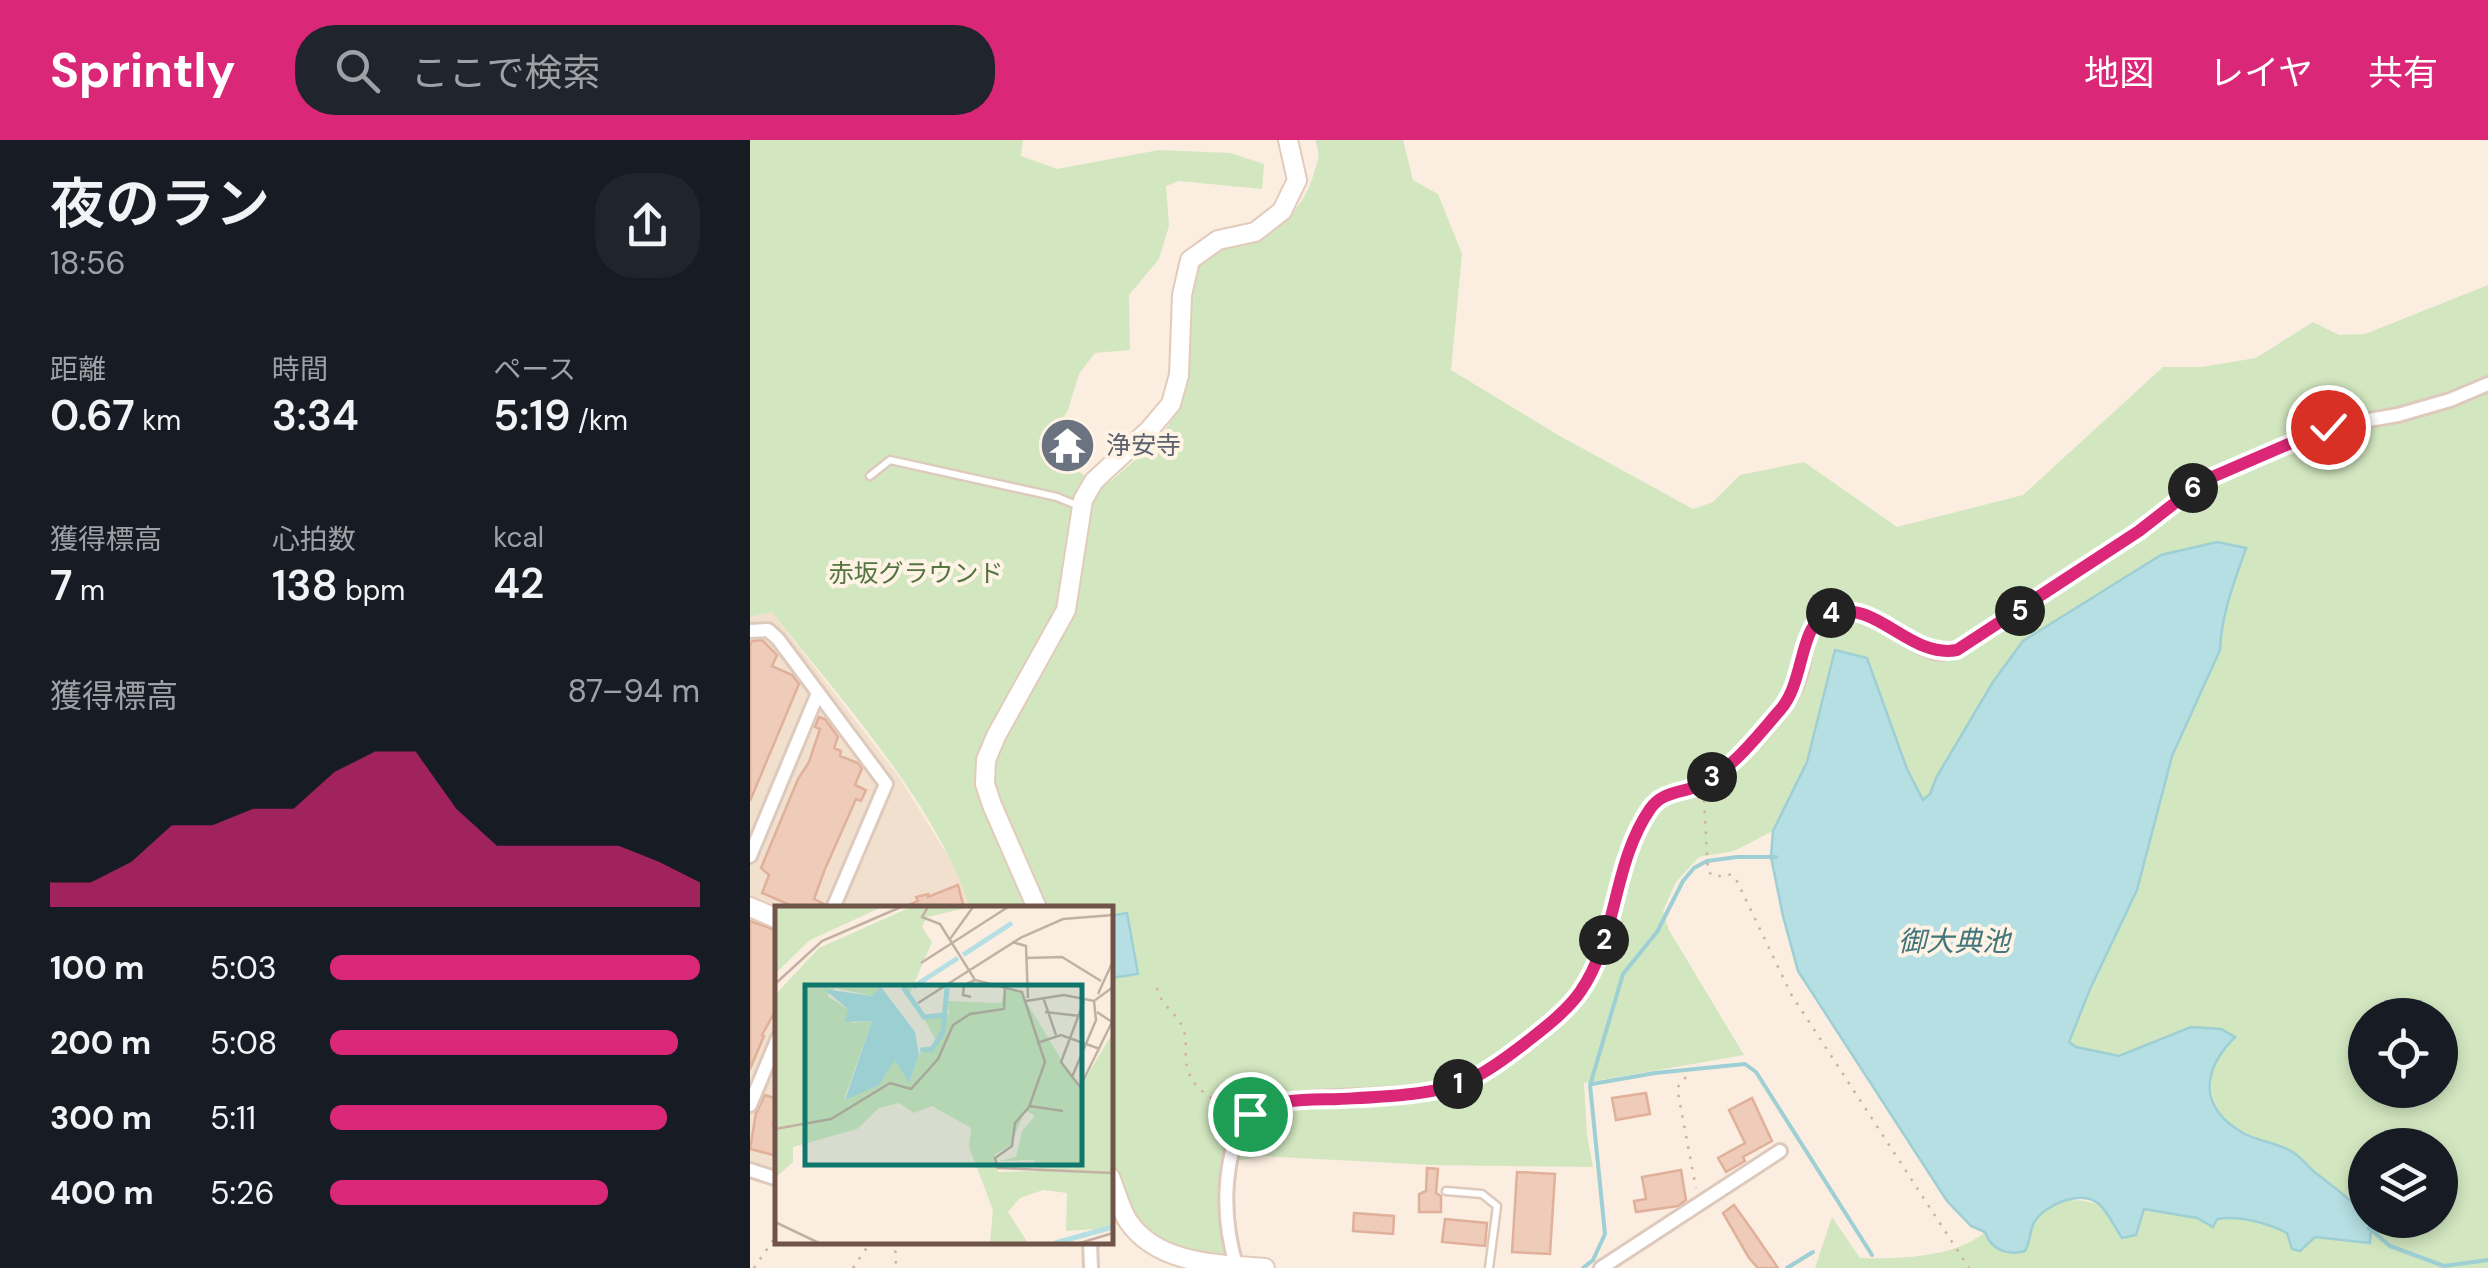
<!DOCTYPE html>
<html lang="ja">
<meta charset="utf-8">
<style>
:root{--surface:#171b24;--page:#20242c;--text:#f1f3f6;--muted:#9ea1a6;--accent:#db2777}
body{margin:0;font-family:"DM Sans","Noto Sans JP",sans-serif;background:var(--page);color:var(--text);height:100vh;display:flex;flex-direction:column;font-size:38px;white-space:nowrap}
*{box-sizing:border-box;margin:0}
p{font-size:32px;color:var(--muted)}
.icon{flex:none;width:55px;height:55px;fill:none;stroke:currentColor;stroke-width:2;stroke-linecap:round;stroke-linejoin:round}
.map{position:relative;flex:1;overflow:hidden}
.details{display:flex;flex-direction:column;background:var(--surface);width:750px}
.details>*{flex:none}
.fabs{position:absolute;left:1598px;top:858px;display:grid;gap:20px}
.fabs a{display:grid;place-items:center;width:110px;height:110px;border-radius:50%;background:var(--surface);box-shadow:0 5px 15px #0003;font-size:50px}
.pin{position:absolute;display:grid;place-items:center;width:85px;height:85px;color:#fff;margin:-42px;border:5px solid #fff;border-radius:50%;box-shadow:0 2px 10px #0007}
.km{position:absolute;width:50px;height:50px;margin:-25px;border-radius:50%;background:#222;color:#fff;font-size:28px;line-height:50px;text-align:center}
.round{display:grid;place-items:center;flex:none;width:105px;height:105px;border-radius:40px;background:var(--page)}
.head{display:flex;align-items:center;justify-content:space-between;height:170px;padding:0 50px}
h1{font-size:55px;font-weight:600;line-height:75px}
.figures{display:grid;grid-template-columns:repeat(3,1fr);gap:15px;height:170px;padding:10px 50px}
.figures div{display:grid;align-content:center}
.figures b{font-size:42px;font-weight:600}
.figures small{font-size:28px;font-weight:400}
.figures p{font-size:28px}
.chart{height:280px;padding:20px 50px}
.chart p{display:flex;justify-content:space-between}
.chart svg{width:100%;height:180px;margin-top:10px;fill:var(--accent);opacity:.7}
ul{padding:0 50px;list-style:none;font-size:32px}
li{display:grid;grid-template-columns:160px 120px 1fr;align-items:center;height:75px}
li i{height:25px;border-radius:12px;background:var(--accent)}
header{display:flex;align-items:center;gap:60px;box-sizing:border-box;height:140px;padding:0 50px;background:var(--accent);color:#fff}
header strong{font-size:48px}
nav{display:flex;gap:55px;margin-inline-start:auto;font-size:35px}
.search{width:700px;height:90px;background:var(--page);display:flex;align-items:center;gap:25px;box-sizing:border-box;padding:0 35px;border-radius:40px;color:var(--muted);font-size:38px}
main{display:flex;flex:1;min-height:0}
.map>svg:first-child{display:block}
.residential{fill:#f2e0cf}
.green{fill:#d2e7c0;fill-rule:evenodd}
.water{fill:#b6dfe3;stroke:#9dcfd4;stroke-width:2.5}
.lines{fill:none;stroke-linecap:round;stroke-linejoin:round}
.stream{stroke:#9dcfd4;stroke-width:4}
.building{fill:#efcbb9;stroke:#e0b09a;stroke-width:2.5}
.lane-casing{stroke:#decabd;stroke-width:11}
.street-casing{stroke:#decabd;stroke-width:18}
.secondary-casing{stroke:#e3cbbb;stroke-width:22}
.path{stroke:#d3ae9d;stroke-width:2.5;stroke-dasharray:2.5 8;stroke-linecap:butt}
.lane{stroke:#fff;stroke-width:6}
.street{stroke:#fff;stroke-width:12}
.secondary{stroke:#fff;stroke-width:18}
.route-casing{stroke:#fff;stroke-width:20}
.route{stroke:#db2777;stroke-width:12}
.labels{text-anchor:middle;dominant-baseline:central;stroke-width:8;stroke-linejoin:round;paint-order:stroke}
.worship-label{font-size:25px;fill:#5b616d;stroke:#fef3e5;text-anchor:start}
.park-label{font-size:25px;fill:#547542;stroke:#fef3e5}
.water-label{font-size:28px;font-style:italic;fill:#41767c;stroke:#fef3e5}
.inset-river{fill:none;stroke:#b6dfe3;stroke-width:5}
.inset-road{fill:none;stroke:#c3b0a4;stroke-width:2.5}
.view{fill:#0f766e;fill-opacity:0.15;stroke:#0f766e;stroke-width:5}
.inset-edge{fill:none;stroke:#705449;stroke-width:5}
</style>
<header>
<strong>Sprintly</strong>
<div class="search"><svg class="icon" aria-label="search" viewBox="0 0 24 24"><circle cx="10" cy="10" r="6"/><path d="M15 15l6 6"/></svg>ここで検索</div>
<nav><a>地図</a><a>レイヤ</a><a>共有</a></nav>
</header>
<main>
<section class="details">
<div class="head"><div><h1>夜のラン</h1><p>18:56</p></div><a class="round"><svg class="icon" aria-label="share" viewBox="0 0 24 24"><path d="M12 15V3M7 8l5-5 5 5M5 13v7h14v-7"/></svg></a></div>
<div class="figures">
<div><p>距離</p><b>0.67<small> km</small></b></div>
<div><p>時間</p><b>3:34</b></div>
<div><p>ペース</p><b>5:19<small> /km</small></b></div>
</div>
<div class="figures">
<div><p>獲得標高</p><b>7<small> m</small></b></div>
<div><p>心拍数</p><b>138<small> bpm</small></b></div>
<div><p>kcal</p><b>42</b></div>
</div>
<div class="chart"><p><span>獲得標高</span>87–94 m</p>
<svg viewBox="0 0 160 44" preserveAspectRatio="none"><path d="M0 44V38L10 38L20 33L30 24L40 24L50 20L60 20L70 11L80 6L90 6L100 20L110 29L120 29L130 29L140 29L150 33L160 38V44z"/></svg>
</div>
<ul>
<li><b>100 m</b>5:03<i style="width:100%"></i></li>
<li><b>200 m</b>5:08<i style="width:94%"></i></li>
<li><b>300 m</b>5:11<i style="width:91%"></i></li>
<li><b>400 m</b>5:26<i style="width:75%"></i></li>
</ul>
</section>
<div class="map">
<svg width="1738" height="1128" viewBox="0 0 1738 1128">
<rect width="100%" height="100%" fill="#fbeee0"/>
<path class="residential" d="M22,472L149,637L208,732L220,768H28L27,1030L0,1021V477Z"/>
<path class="green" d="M0,0H273L271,16L307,29L409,10L480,13L514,24L512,49L429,41L416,46L419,86L409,119L379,155L380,210L345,213L329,234L318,270L297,309L334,335L360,342C386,319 417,294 432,263C446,232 429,159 448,126C474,84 540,110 563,36C568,21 571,15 565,0H653L663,40L688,54L712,114L701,230L808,295L943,369L963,362L990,335L1054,322L1147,387L1273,355L1413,227H1451L1506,218L1563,182L1589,195L1615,194L1738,145V1128H1065L1082,1077L1110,1118C1148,1119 1205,1118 1235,1092L1263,1114C1282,1108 1276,1099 1283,1084C1302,1040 1360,1068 1392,1078L1393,1069C1409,1070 1433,1071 1448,1078C1453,1081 1457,1085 1463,1087L1467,1079C1484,1076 1518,1081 1533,1091C1540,1095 1545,1104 1549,1110L1565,1097L1621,1082L1620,1080H1690V1005H1615V1075C1600,1058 1585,1048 1568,1035C1560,1028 1553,1020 1545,1013C1537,1007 1526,1006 1516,1002C1471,985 1452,964 1466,916L1389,909L1369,916L1325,907L1319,902L1397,717L1400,691L1422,616L1470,510C1471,475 1485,441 1496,408L1467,402L1411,415L1273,501L1243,542L1186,638L1180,654L1172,660L1157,629L1117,518L1074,552L1057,622L1023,691L984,711L949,717L926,742L913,771L919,790L994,915L834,943L837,995L843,1027L681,1025L511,1016L474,1024C472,1054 467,1084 476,1113L473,1121L425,1109L384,1079L374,1057L360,1010V768H220C186,663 90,559 22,472L0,477ZM1615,875H1690V950H1615Z"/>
<path class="water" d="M1467,402L1496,408C1485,440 1471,475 1470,510L1422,616L1387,750L1340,849L1319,902L1326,907L1369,916L1441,887L1471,889L1485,897C1452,930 1448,967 1493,993C1509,1002 1530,1003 1544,1013C1553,1019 1559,1028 1567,1034C1585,1048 1600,1058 1615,1075V1080L1621,1082L1620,1103L1565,1097L1550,1111L1542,1109L1537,1093C1518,1083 1488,1075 1467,1079L1463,1087L1447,1078L1394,1069L1386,1095L1372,1098C1365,1088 1358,1072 1349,1064C1332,1049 1296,1064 1285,1081C1279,1090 1281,1101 1275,1111C1258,1116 1241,1110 1235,1092L1221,1086L1197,1061L1048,831L1033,776L1021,717L1023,691L1057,622L1085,510L1117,518L1157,629L1173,660L1180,654L1186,638L1243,542L1273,501L1411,415Z
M377,773L388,834L360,838V776Z"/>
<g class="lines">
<path class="stream" d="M842,944L905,933L995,924L1006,932L1122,1115
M1619,1088L1640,1106L1694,1126L1738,1120
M833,1128L843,1120L855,1094L840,945L873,834L907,792L933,741L944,728L957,721L987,717H1026
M1037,1128L1063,1112"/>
</g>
<path class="building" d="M12,500L27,515L22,526L42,535L49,544L0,661V506L2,501Z
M69,577L75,579L88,597L84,608L91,611L90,616L108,623L112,628L105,645L116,650L111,661L106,659L75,729L64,759L74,764L73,768H37L38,764L12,753L19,735L11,728L48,639L59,622L70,589L65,587Z
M208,745L214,768H152L168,761L166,757L178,754V757Z
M0,781L28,791V866L12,895L14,896L0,929Z
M896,953L900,974L866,980L862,958Z
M15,955L28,959L23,984L28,990V1013L23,1015L0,1009L6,973Z
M1002,958L1022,1001L993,1017L995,1021L976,1032L968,1018L995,1003L979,970Z
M677,1028L688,1029L686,1053L691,1056V1072H669V1054L676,1051Z
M931,1030L936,1060L928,1066L886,1072L884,1061L896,1059L892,1037Z
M767,1032L805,1034L800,1114L762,1112Z
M984,1065L1002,1090L1028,1128H1008L999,1118L973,1073Z
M604,1073L644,1076L643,1094L603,1091Z
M695,1079L737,1083L735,1106L692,1102Z"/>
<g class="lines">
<defs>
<path id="lane" d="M120,336L140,320L307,357L331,367
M696,1051L732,1054L747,1066L739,1128"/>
<path id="street" d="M0,491L18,490L28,499L136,644L83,768
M0,716L68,553
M0,965L28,898
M0,1030L28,1039
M340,1100L341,1128
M486,1125C472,1078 472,1024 494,978C550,941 652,969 717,941C751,926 809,883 830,852C842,836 849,816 854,797C867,754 874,707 900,669C914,649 934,653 953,643C979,630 1030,578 1043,552C1053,534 1054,512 1058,493C1088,437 1148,501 1183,512C1191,514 1199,512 1207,510L1389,391L1453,341L1578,287L1648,275L1700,260L1738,244
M851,1128L1030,1011"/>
<path id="secondary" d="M0,767L28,779
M287,768L242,665L235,644L236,620L246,596L316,470L333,360L344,341L399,290L421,264L429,235L432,155L440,120L468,100L505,92L532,71L547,40L538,0
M360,1037C366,1051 370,1068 378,1081C408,1125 469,1124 515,1128"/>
</defs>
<use href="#lane" class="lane-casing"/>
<use href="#street" class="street-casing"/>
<use href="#secondary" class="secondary-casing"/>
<path class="path" d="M954,660L958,732L966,737L978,734L985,737L1041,854L1219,1128
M407,848C411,866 426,872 433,888C437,899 435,909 436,920C438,947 461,960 485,969
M936,937L927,948L946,1048
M145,1100L146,1128
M4,1128L28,1093
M103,1128L122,1100"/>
<use href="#lane" class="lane"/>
<use href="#street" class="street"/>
<use href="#secondary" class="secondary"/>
</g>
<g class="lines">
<defs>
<path id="route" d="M500,974C525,958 560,960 589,959C627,957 682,956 717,941C736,933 757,917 774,904C793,889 816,872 830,852C868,798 862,724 900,669C914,649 935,654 954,643C983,628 1009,594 1030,570C1056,541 1048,482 1080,473C1127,459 1160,519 1207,510L1389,391L1453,341L1578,287"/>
</defs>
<use href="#route" class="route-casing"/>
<use href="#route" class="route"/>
</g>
<defs>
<symbol id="temple-disc" viewBox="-11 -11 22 22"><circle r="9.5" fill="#6b7280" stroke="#fef3e5"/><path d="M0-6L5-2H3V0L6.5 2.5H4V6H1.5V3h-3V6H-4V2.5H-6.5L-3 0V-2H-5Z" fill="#fff"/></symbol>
</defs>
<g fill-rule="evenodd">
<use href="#temple-disc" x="286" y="274" width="63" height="63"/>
</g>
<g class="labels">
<g class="worship-label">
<text x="356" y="305">浄安寺</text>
</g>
<g class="park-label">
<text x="166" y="433">赤坂グラウンド</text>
</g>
<g class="water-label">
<text x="1204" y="801">御大典池</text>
</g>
</g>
<g transform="translate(25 766)">
<rect width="338" height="338" fill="#fbeee0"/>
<path d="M0,1H107L35,34L0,68ZM136,1H196L152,11L147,21L157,36L135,87L130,80L106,81L98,90L60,82L52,90L73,103L77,117L97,115L69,193L104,179L120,153L134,177L144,149L162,136L149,113L174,108L173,95L226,97L231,81L246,87L304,183L337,128V322L291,325L292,287L268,284L245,292L233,306L253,337H215L218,304L194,241L196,222L157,200L139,207L124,197L104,202L82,223L18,241V256L0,272V89L44,42ZM250,204L260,210L247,225L241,251L225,255L259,254L263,265L223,266L219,249L236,239Z" fill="#d2e7c0" fill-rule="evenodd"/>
<path d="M106,81L140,126L144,149L134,177L120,154L104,179L70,194L97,115L70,116L73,103L49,83L97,90Z" fill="#b6dfe3"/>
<path class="inset-river" d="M188,49L237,17M128,81L149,111L170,109M138,81L183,52M145,144L157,143L168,126L172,82M280,337L338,321"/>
<path class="inset-road" d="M153,1L147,11L165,18L200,74L247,86L270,156L254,201L240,217L237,240L220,252L223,262L338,267M175,33L198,1M237,36L251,40L253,92M252,52L287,51L326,75M146,57L233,1M0,78L47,35L126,1M323,88L338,55M196,91L188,89L189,79L200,74M268,91L281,129M251,95L289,89L319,95L338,81M309,95L286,156L305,181L337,116L322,106M143,97L247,31L288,13L338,9M270,106L305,110M262,137L286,129L325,143M297,171L321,114L319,95M255,200L288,205M0,223L56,213L115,177L136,183L163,153L178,119L195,108L229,103L230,79M0,316L44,337M305,337L338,327"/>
<path class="view" d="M30,79H307V259H30Z"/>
<rect width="338" height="338" class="inset-edge"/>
</g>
</svg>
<div class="fabs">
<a><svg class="icon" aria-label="locate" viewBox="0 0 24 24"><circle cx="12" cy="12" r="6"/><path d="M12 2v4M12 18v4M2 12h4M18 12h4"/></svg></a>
<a><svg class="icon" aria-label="layers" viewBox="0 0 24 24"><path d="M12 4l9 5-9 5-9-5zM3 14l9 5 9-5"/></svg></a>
</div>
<div class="pin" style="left:500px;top:974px;background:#1e9e55"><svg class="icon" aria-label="arrive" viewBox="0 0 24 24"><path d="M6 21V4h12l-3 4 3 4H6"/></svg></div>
<div class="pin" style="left:1578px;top:287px;background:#d93025"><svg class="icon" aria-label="check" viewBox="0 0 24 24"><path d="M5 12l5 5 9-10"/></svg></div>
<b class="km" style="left:708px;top:944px">1</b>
<b class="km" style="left:854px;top:800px">2</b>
<b class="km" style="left:962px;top:637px">3</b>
<b class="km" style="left:1081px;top:473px">4</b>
<b class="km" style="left:1270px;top:471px">5</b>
<b class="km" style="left:1443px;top:348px">6</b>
</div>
</main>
